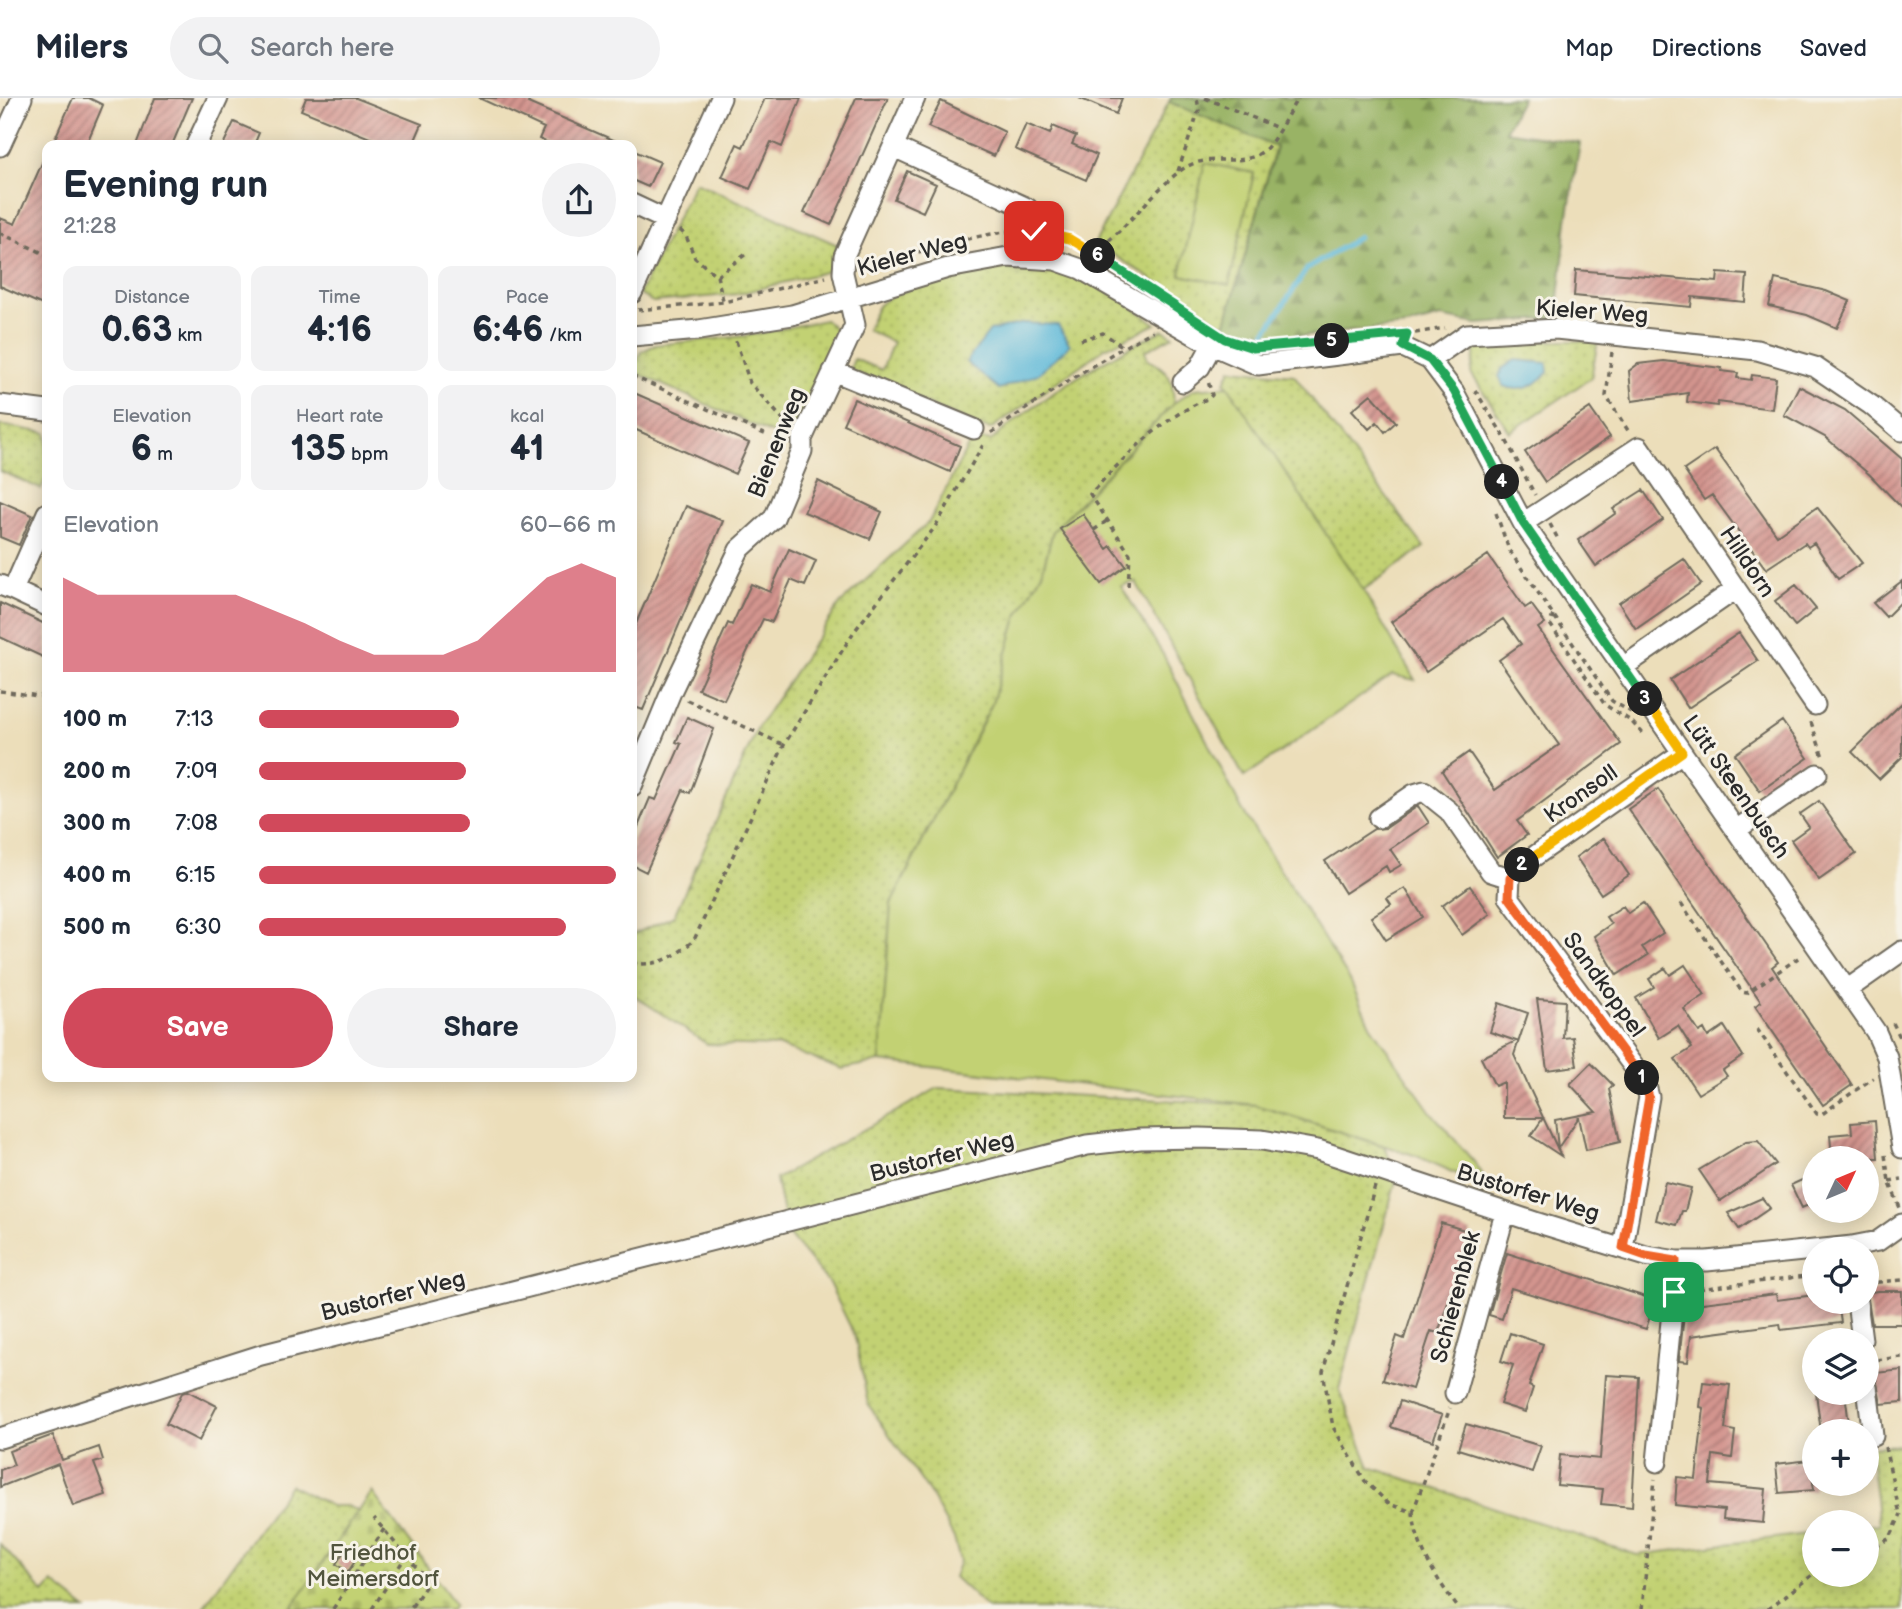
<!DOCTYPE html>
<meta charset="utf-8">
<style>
:root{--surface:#fff;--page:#f2f2f3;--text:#1f2937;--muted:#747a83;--line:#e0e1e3;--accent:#d1495b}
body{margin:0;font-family:"Balsamiq Sans",sans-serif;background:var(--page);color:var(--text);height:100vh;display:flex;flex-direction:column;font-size:26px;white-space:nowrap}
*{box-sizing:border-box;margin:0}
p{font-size:23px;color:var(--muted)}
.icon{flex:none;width:38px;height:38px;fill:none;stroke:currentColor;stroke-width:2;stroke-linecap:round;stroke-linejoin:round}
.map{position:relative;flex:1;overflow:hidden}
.sheet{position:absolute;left:42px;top:42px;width:595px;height:942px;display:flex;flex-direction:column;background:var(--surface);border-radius:14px;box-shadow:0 4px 18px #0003}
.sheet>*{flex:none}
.needle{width:46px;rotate:46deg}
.controls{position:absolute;left:1802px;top:1048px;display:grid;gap:14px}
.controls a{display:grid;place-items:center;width:77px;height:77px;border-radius:50%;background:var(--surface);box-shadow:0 4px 18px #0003;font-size:35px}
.pin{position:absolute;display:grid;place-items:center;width:60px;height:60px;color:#fff;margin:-30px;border-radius:14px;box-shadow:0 4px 10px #0006}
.km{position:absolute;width:35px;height:35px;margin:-18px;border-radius:50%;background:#222;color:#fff;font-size:19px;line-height:35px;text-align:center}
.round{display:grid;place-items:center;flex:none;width:74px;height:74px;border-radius:37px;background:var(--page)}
.overview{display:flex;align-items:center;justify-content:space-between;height:119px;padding:0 21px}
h1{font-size:38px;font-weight:700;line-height:52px}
.stats{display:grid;grid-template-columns:repeat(3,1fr);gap:10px;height:119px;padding:7px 21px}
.stats div{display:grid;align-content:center;border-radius:14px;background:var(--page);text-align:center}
.stats b{font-size:35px;font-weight:700}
.stats small{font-size:19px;font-weight:400}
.stats p{font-size:19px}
.chart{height:196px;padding:14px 21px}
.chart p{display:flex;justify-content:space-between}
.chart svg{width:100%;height:126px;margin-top:7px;fill:var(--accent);opacity:.7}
.primary-button{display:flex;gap:14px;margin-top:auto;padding:14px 21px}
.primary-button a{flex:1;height:80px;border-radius:42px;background:var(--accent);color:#fff;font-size:28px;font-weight:700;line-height:80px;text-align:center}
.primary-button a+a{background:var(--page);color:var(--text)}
ul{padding:0 21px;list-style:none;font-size:23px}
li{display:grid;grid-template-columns:112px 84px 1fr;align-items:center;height:52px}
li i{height:18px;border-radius:9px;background:var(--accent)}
header{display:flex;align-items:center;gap:42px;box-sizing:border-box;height:98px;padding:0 35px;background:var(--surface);border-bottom:2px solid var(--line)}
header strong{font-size:33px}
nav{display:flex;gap:38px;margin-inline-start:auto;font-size:24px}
.search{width:490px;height:63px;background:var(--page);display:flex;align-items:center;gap:18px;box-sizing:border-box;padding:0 24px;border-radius:38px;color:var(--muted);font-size:26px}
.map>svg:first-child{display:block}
.grass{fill:url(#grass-dots);stroke:#767e4f;stroke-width:2}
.forest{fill:url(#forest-firs);stroke:#626f48;stroke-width:2}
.cemetery{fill:url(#cemetery-stones);stroke:#767e4f;stroke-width:2}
.garden{fill:#c2d173;stroke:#767e4f;stroke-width:2}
.water{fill:#5ab7d8;stroke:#427182;stroke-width:2}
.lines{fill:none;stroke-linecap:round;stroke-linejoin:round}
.stream{stroke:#5ab7d8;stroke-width:5}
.building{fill:url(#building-hatch)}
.minor-casing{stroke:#6f6a5d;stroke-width:23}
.path{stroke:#6f6a5d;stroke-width:3.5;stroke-dasharray:5 5;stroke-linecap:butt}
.minor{stroke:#fff;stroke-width:19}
.split-1-casing{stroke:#fff;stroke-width:14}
.split-2-casing{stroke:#fff;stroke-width:14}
.split-3-casing{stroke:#fff;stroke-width:14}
.split-4-casing{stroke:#fff;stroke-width:14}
.split-5-casing{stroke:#fff;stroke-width:14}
.split-6-casing{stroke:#fff;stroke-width:14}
.split-7-casing{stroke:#fff;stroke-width:14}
.split-1{stroke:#f0652b;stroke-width:9}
.split-2{stroke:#f0652b;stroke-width:9}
.split-3{stroke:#f5b400;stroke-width:9}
.split-4{stroke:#22a559;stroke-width:9}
.split-5{stroke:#22a559;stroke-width:9}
.split-6{stroke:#22a559;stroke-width:9}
.split-7{stroke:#f5b400;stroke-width:9}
.labels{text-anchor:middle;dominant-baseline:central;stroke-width:6;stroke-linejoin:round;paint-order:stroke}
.street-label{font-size:23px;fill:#2b2b2b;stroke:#f7f3e8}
.park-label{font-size:23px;fill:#51543d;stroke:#f7f3e8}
</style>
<header>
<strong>Milers</strong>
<div class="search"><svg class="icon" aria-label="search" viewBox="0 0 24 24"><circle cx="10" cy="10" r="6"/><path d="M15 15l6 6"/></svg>Search here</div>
<nav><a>Map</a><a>Directions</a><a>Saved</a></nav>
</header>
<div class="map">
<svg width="1902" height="1511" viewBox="0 0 1902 1511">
<defs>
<pattern id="grass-dots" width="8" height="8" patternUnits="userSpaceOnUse" patternTransform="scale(1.75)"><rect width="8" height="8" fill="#c2d173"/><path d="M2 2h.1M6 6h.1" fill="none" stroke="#a7b464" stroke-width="1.8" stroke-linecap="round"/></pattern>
<pattern id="forest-firs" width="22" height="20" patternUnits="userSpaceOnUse" patternTransform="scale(1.75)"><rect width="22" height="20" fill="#99b365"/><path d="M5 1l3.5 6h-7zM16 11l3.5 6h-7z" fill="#7d9253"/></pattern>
<pattern id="cemetery-stones" width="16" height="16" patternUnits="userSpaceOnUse" patternTransform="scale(1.75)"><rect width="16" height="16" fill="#c2d173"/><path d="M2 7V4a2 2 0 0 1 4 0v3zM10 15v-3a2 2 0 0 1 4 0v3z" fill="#a7b464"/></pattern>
<pattern id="building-hatch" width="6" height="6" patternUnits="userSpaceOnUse" patternTransform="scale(1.75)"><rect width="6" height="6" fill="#d3948e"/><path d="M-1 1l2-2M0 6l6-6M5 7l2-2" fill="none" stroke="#ab7974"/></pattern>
</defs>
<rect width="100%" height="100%" fill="#f7f3e8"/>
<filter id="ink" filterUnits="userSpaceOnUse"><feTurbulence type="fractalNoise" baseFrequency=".0143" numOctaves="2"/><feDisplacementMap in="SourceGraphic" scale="14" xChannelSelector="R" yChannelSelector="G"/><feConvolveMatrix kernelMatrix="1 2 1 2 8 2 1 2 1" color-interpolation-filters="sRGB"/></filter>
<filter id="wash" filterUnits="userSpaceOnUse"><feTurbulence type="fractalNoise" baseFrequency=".00686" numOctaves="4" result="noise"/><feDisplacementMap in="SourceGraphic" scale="28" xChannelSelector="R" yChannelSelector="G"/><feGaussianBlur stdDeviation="1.57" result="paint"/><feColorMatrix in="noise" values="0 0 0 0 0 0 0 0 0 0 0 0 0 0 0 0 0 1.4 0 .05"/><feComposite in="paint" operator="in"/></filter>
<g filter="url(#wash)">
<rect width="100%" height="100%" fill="#ecdeba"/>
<path class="grass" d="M1169,4L1276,48L1225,228L1095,145Z
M695,84L838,147L829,173L738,196L653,204L639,196Z
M1043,166C1087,178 1121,200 1156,226L1105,250L991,331L978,328L850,272L854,261L882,272L893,244L867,232C871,225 874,213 879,207C903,183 1008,167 1043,166Z
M825,222C831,227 837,230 837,238C838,259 803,323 793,345L632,273L641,254L655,247L745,238Z
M1163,232L1173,238L1145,253L1148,262C1170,272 1173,282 1174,305L1053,433L1042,475L1017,520L992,606L891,805L880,963L842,971L779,948L707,946L632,896V837L674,818L758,629L840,506L929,424L972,340L991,343C1042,297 1102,262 1163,232Z
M1477,243H1598L1591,280L1510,334L1471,275Z
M1231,271L1294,277L1424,449L1363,492L1225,284Z
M0,327L47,335V378L41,391L0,373Z
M938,990L1256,1007L1384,1048L1397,1079L1339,1291L1370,1369L1637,1457L1815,1435V1477H1867V1428L1879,1426L1870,1349L1902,1347V1511H988L954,1479L960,1463L954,1440L931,1397L868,1306L855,1238L829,1185L787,1135L776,1081Z
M290,1387L331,1408H347L358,1413L291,1511H202Z
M0,1446L44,1495L53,1485L86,1511H0Z"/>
<path class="forest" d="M1171,0H1522L1505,33L1580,45L1567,122L1557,220L1477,226L1441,219L1408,228L1255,242L1225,228L1276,49L1169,4Z"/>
<path class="cemetery" d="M372,1394L455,1506L452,1511H291Z"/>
<path class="garden" d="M1205,65L1254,75L1229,187L1180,177Z
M1228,288L1363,492L1415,582L1392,577L1244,679L1136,484L1121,488L1164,558L1242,712L1350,882L1370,927L1430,1013L1475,1065L1489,1090L1417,1058L1256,1007L880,963L891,806L992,606L1017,520L1042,475L1053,433L1174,305L1194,291Z"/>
<path class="water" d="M1024,225L1058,227L1070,247L1038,276L999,291L966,264L990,233Z
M1515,262L1547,265L1548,274C1535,289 1522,295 1503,288L1499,278L1502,271Z"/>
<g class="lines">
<path class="stream" d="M1265,235L1307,171L1359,139"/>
</g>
<g id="blocks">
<path class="building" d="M73,0H89L103,7L86,47H52Z
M155,0H192L172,47H137Z
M306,0H356L422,26L413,47H387L301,12Z
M479,0H531L528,5L625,47H553L539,41L544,30Z
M765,0H801L782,49L771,44L750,91L722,79L737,46L743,49Z
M856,0H888L831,127L804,115Z
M1079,0H1122L1116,16Z
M941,3L1005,34L994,58L928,29Z
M234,24L259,35L254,47H223Z
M1026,26L1050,36L1053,28L1076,38L1072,46L1097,57L1086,82L1015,51Z
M632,52L660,64L648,89L632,82Z
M47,54V209L0,188V120L15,126Z
M907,73L936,86L923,114L894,101Z
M1576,172L1717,184L1718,175L1747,177L1745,204L1692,199L1691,209L1574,198Z
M1775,181L1826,193L1850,203L1837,230L1807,217L1769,208Z
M1664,263L1722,270L1721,273L1738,275L1737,280L1751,282L1752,277L1776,280L1772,311L1718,304L1717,308L1687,304L1688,295L1632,303L1629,273L1638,266Z
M1799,288L1845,312L1902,361V410L1870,377L1825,339L1784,317Z
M632,294L749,345L735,376L632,330Z
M1371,296L1396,324L1385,334L1377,324L1369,331L1352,312Z
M854,301L960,348L950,374L843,326Z
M1590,310L1610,339L1545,384L1525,354Z
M1715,351L1777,437L1817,409L1862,465L1838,481L1814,445L1808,449L1805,445L1766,471L1712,397L1704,402L1684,372Z
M818,383L882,414L870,441L804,414Z
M1643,392L1663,422L1596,468L1578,442L1616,415L1613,411Z
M0,403L32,417L19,447L0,439Z
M686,408L723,423L643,612L632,608V535Z
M1083,416L1107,451L1111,448L1126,468L1101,486L1060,431Z
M789,451L816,463L805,488L791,482L772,524L763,521L724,602L698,591L728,525L732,527L751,486L770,494Z
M1488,457L1525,510L1531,506L1545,525L1538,530L1621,646L1517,723L1527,737L1497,759L1442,673L1469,654L1495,692L1559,647L1499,562L1521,546L1503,521L1426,574L1391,524Z
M1684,461L1701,486L1636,531L1619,505Z
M1902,483V503L1886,519L1873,505Z
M1796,487L1816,511L1795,528L1775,503Z
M0,505L47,527V561L0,539Z
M1739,535L1758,563L1688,610L1670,582Z
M1902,605V659L1879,681L1852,654Z
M687,619L714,631L690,695L683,692L646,774L632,767V743L650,700L656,702L681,646L676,644Z
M1782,623L1808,660L1760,693L1735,656Z
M1658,691L1778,864L1772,869L1852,987L1823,1007L1755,908L1761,904L1628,711Z
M1819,703L1856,756L1819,782L1791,742L1809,729L1800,716Z
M1418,708L1429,725L1390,751L1401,767L1389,774L1386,768L1345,795L1325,763L1374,731L1386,730Z
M1604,740L1629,777L1601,796L1576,759Z
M1470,788L1490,816L1462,837L1442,808Z
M1405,790L1423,819L1386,842L1371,819L1391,806L1387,800Z
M1643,805L1663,835L1642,849L1648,857L1617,877L1594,838L1611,826L1606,819L1623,808L1628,815Z
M1685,867L1705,897L1684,911L1699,934L1704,931L1708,939L1724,928L1743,958L1723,972L1727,978L1698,996L1675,961L1692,950L1678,928L1659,940L1636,900L1654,889L1649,881L1665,870L1670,877Z
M1537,901L1565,903L1563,940L1573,939L1577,968L1547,972Z
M1499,905L1528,915L1514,957L1561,1058L1531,1038L1543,1020H1504V984L1495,988L1481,960L1516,943L1490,934Z
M1591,965L1613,987L1609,991L1620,1044L1586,1052L1579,1019L1558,1050L1555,1022L1596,1014L1570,986Z
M1875,1023L1878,1060H1832L1830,1037L1852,1035L1851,1025Z
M1758,1043L1776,1066L1720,1103L1699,1072L1746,1044Z
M1815,1076V1104L1802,1110L1791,1087Z
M1665,1084L1691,1090L1685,1113H1682L1677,1127L1656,1122Z
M1762,1100L1770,1110L1739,1131L1728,1115Z
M1441,1125L1471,1134L1438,1235L1431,1233L1412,1291L1383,1282L1397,1238L1404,1241Z
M1507,1155L1655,1202L1646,1231L1511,1190L1502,1221L1489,1217Z
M1877,1193H1902V1226H1872L1867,1195Z
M1776,1196L1777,1202L1815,1197V1204H1838L1841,1225L1781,1232L1780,1226L1691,1238L1688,1264L1679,1263L1686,1199L1695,1200L1694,1206Z
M1510,1235L1543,1246L1529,1288L1533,1290L1525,1314L1500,1306L1513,1267L1501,1263Z
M1902,1272V1304L1881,1306L1875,1275Z
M1606,1277L1639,1279L1632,1409L1601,1406L1603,1391L1557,1387L1560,1357L1600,1361Z
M1703,1284L1730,1287L1725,1331L1735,1333L1732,1360L1713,1357L1710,1386L1766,1391L1763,1425L1723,1421L1724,1412L1675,1407L1677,1379L1696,1381L1704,1310L1700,1309Z
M188,1293L217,1308L199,1343L166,1326L182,1295Z
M1816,1295H1845L1850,1334H1821Z
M1400,1303L1442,1317L1433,1343L1391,1329Z
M1466,1326L1541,1348L1532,1374L1458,1351Z
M53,1337L62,1362L99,1349L103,1362L94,1365L106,1397L73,1408L58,1366L0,1389V1372L14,1367L9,1353Z
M1810,1362L1814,1392L1779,1395L1776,1366Z
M347,1449L359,1457L348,1474L336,1466Z"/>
</g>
</g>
<g filter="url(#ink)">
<use href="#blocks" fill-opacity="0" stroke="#6f6a5d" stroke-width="2"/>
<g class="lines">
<defs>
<path id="minor" d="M196,47L218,0
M0,48L22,0
M894,49L1027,110
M632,106L666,122
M632,195L721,0
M632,238L699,232L792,217L948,170L1008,159L1055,162L1081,171L1212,247L1258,267L1403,249L1430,262L1454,294L1523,425L1876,934L1887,959L1902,1050
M1430,262L1467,236L1556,231L1757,252L1815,269L1871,307L1902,333
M833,273L974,331
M1183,284L1200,269L1212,247
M0,307L47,313
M1523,425L1639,349L1815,607
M0,487L13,492L47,415
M13,492L47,508
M1623,569L1736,491
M632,688L671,594L739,452L774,420L802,353V341L855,227L843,175L844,158L915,0
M1379,720L1414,696L1424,693L1449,713L1491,774L1510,780
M1736,732L1817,676
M1510,780L1509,799L1645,984L1649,999L1623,1150
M1510,780L1519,769L1682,655
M1848,891L1902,853
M1857,1204L1862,1242
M1867,1289L1873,1338
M1455,1295L1505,1115
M0,1340L261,1257L1087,1047L1140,1041L1200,1040L1262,1042L1318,1052L1535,1124L1646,1158L1677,1163H1707L1852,1148L1878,1143L1902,1126
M1657,1364L1677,1163"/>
</defs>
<use href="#minor" class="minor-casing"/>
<path class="path" d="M1205,0L1278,30
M1178,73L1199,12L1197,0
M680,132L686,138L695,160L717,178L724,206
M0,135L47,157
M1093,155C1127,131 1149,97 1180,73C1207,52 1238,71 1262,54C1275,45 1288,14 1298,0
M861,171C904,159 994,128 1035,133C1058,136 1077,145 1096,156
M717,178L746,156
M638,212L724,204L826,179
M1415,235L1445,230
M1081,242L1103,235L1122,248
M736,243L750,285L788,327
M1612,254L1606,298L1629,334
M632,278L767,337
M1475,292L1505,340L1535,397
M991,335C1044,298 1097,263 1153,233
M1496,415L1509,452L1612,603L1631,614
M1550,426L1558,441
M1094,432L1108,422
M1128,488L1130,456L1090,396C1126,358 1161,320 1209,300L1212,297L1208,283
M1553,517L1550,526L1605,607L1631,623L1641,634L1646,630
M0,593L47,599
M687,602L784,647
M1811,624L1823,659
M1681,805L1742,894L1747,895L1801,858
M632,865C658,869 675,859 694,842L784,647L853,535L935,429L983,347
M1893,925L1902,943
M1757,931L1817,1016H1822L1873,980
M1885,1057L1889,1083L1900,1110
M1889,1083L1902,1081
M1375,1088L1323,1274L1333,1329L1365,1383L1389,1406L1413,1414C1416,1450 1437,1482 1459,1511
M1867,1185L1902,1182
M1689,1192L1815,1177
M1867,1263L1902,1259
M1885,1349L1900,1416
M1413,1414L1450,1310
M1867,1454L1890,1440L1901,1416
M406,1458L429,1483L410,1511
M333,1511L384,1431
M372,1511L406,1458L374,1420
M1642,1511L1655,1381
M1768,1511L1815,1475"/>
<use href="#minor" class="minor"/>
</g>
</g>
<g class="lines" filter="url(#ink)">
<defs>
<path id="split-1" d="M1642,980L1649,999L1623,1150L1646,1158L1676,1163L1674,1194"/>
<path id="split-2" d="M1522,767L1510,780L1509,799L1642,980"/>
<path id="split-3" d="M1522,767L1682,654L1645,601"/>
<path id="split-4" d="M1502,384L1523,425L1645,601"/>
<path id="split-5" d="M1332,243L1407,236L1403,248L1430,262L1454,293L1502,384"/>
<path id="split-6" d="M1098,158L1225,241L1253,250L1332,243"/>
<path id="split-7" d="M1034,133L1070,141L1098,158"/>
</defs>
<use href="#split-1" class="split-1-casing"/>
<use href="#split-2" class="split-2-casing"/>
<use href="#split-3" class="split-3-casing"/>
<use href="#split-4" class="split-4-casing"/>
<use href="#split-5" class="split-5-casing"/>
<use href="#split-6" class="split-6-casing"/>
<use href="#split-7" class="split-7-casing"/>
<use href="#split-1" class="split-1"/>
<use href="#split-2" class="split-2"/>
<use href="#split-3" class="split-3"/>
<use href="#split-4" class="split-4"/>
<use href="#split-5" class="split-5"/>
<use href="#split-6" class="split-6"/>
<use href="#split-7" class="split-7"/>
</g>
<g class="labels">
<g class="street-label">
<text transform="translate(912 157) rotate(-15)">Kieler Weg</text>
<text transform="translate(1592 214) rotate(4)">Kieler Weg</text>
<text transform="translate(777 345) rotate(-68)">Bienenweg</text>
<text transform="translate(1747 464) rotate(56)">Hilldorn</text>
<text transform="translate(1736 689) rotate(55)">Lütt Steenbusch</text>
<text transform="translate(1581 696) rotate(-35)">Kronsoll</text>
<text transform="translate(1604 887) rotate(54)">Sandkoppel</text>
<text transform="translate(942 1059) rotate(-14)">Bustorfer Weg</text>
<text transform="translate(1528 1095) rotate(17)">Bustorfer Weg</text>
<text transform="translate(393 1198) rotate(-14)">Bustorfer Weg</text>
<text transform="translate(1456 1199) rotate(-75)">Schierenblek</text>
</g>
<g class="park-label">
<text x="373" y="1455">Friedhof<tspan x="373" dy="26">Meimersdorf</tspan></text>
</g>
</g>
</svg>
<div class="controls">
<a><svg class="needle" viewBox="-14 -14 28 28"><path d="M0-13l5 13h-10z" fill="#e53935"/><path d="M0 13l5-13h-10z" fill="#747a83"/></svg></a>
<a><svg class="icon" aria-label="locate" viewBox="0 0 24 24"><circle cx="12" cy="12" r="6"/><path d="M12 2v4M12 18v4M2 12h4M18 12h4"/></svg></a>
<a><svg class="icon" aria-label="layers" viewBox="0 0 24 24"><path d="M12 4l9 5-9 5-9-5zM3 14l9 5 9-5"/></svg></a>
<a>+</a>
<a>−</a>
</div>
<div class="pin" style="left:1674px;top:1194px;background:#1e9e55"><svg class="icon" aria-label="arrive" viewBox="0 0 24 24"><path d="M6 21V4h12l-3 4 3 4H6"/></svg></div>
<div class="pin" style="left:1034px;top:133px;background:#d93025"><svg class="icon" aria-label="check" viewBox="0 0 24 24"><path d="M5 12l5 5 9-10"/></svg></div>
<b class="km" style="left:1642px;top:980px">1</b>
<b class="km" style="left:1522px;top:767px">2</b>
<b class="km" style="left:1645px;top:601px">3</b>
<b class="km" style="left:1502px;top:384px">4</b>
<b class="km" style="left:1332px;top:243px">5</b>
<b class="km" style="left:1098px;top:158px">6</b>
<section class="sheet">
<div class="overview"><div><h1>Evening run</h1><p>21:28</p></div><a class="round"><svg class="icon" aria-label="share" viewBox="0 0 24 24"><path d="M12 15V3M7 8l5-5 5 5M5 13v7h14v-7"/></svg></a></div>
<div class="stats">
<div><p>Distance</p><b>0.63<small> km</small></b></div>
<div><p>Time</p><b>4:16</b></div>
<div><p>Pace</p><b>6:46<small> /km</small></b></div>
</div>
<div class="stats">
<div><p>Elevation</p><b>6<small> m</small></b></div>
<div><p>Heart rate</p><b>135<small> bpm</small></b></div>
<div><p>kcal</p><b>41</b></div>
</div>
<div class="chart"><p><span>Elevation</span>60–66 m</p>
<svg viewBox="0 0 160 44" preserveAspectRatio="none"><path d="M0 44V11L10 17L20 17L30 17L40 17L50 17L60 22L70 27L80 33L90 38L100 38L110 38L120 33L130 22L140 11L150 6L160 11V44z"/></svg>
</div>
<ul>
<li><b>100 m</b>7:13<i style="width:56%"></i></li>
<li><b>200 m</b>7:09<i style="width:58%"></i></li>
<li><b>300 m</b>7:08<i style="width:59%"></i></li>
<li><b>400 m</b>6:15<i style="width:100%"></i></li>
<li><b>500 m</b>6:30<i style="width:86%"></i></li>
</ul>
<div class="primary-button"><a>Save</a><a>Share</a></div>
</section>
</div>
